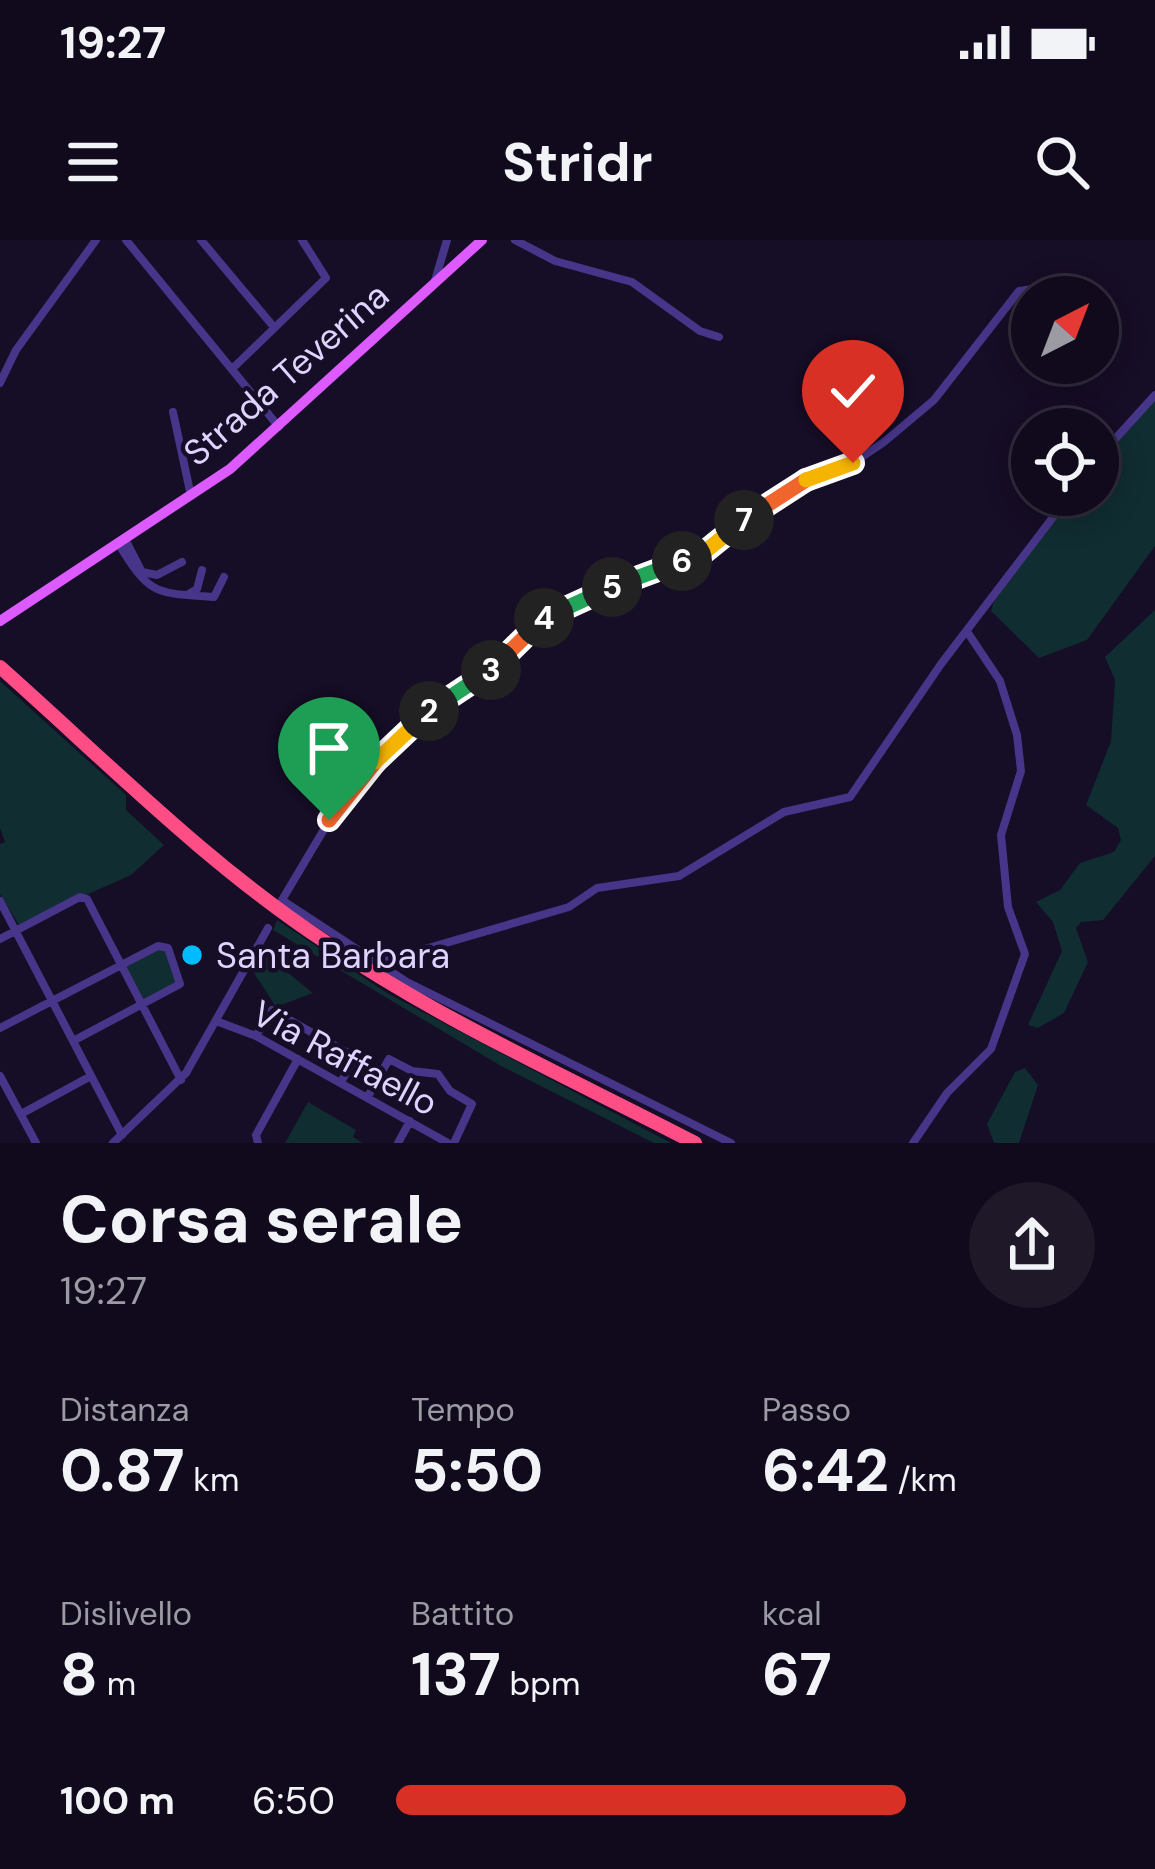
<!DOCTYPE html>
<html lang="it">
<style>
:root{--surface:#100a1c;--page:#1e1829;--text:#f1f3f6;--muted:#9c9aa3;--line:#302b3b;--accent:#d93025}
body{margin:0;font-family:"DM Sans",sans-serif;background:var(--page);color:var(--text);height:100vh;display:flex;flex-direction:column;font-size:45px;white-space:nowrap}
*{box-sizing:border-box;margin:0}
p{font-size:39px;color:var(--muted)}
.icon{flex:none;width:66px;height:66px;fill:none;stroke:currentColor;stroke-width:2;stroke-linecap:round;stroke-linejoin:round}
.map{position:relative;height:903px;overflow:hidden}
.details{display:flex;flex-direction:column;background:var(--surface);flex:1}
.details>*{flex:none}
.needle{width:78px;rotate:42deg}
.controls{position:absolute;left:1011px;top:36px;display:grid;gap:24px}
.controls a{display:grid;place-items:center;width:108px;height:108px;border-radius:50%;background:var(--surface);box-shadow:0 6px 30px #0003,0 0 0 3px var(--line);font-size:60px}
.pin{position:absolute;display:grid;place-items:center;width:102px;height:102px;color:#fff;margin:-123px -51px;border-radius:50% 50% 50% 0;rotate:-45deg;box-shadow:0 0 12px #0007}
.pin .icon{rotate:45deg}
.km{position:absolute;width:60px;height:60px;margin:-30px;border-radius:50%;background:#222;color:#fff;font-size:33px;line-height:60px;text-align:center}
.round{display:grid;place-items:center;flex:none;width:126px;height:126px;border-radius:63px;background:var(--page)}
.summary{display:flex;align-items:center;justify-content:space-between;height:204px;padding:0 60px}
h1{font-size:66px;font-weight:700;line-height:90px}
.figures{display:grid;grid-template-columns:repeat(3,1fr);gap:18px;height:204px;padding:12px 60px}
.figures div{display:grid;align-content:center}
.figures b{font-size:60px;font-weight:700}
.figures small{font-size:33px;font-weight:400}
.figures p{font-size:33px}
ul{padding:0 60px;list-style:none;font-size:39px}
li{display:grid;grid-template-columns:192px 144px 1fr;align-items:center;height:90px}
li i{height:30px;border-radius:15px;background:var(--accent)}
.status{display:flex;justify-content:space-between;align-items:center;height:84px;padding:0 60px;background:var(--surface);direction:ltr}
.status svg{height:33px;fill:currentColor}
header{display:flex;justify-content:space-between;align-items:center;height:156px;padding:0 60px;background:var(--surface);font-size:54px;font-weight:700}
.map>svg:first-child{display:block}
.green{fill:#102d31}
.lines{fill:none;stroke-linecap:round;stroke-linejoin:round}
.minor{stroke:#463588;stroke-width:8}
.major{stroke:#dc5aff;stroke-width:10}
.highway{stroke:#ff4e86;stroke-width:14}
.split-1-casing{stroke:#fff;stroke-width:24}
.split-2-casing{stroke:#fff;stroke-width:24}
.split-3-casing{stroke:#fff;stroke-width:24}
.split-4-casing{stroke:#fff;stroke-width:24}
.split-5-casing{stroke:#fff;stroke-width:24}
.split-6-casing{stroke:#fff;stroke-width:24}
.split-7-casing{stroke:#fff;stroke-width:24}
.split-8-casing{stroke:#fff;stroke-width:24}
.split-9-casing{stroke:#fff;stroke-width:24}
.split-1{stroke:#f0652b;stroke-width:15}
.split-2{stroke:#f5b400;stroke-width:15}
.split-3{stroke:#22a559;stroke-width:15}
.split-4{stroke:#f0652b;stroke-width:15}
.split-5{stroke:#22a559;stroke-width:15}
.split-6{stroke:#22a559;stroke-width:15}
.split-7{stroke:#f5b400;stroke-width:15}
.split-8{stroke:#f0652b;stroke-width:15}
.split-9{stroke:#f5b400;stroke-width:15}
.poi-dot{fill:#00bbfe;stroke:#160d26;stroke-width:4.5}
.labels{text-anchor:middle;dominant-baseline:central;stroke-width:9;stroke-linejoin:round;paint-order:stroke}
.street-label{font-size:36px;fill:#dfd3ff;stroke:#160d26}
.poi-label{font-size:36px;fill:#dfd3ff;stroke:#160d26;text-anchor:start}
</style>
<div class="status"><b>19:27</b><svg viewBox="0 0 49 12"><path d="M0 12V9h3v3zM5 12V6h3v6zM10 12V3h3v9zM15 12V0h3v12zM26 1h20v11H26zM47 4h2v5h-2z"/></svg></div>
<header><svg class="icon" aria-label="menu" viewBox="0 0 24 24"><path d="M4 6h16M4 12h16M4 18h16"/></svg>Stridr<svg class="icon" aria-label="search" viewBox="0 0 24 24"><circle cx="10" cy="10" r="6"/><path d="M15 15l6 6"/></svg></header>
<div class="map">
<svg width="1155" height="903" viewBox="0 0 1155 903">
<rect width="100%" height="100%" fill="#160d26"/>
<path class="green" d="M1155,159V306L1087,400L1039,418L991,371L994,361L1073,255H1098V222Z
M1155,370V616L1103,680L1081,682L1076,688L1088,722L1064,773L1038,788L1028,785L1062,711L1053,682L1036,662L1060,650L1080,623L1114,612L1121,600L1118,588L1086,565L1111,501L1115,440L1105,417Z
M0,441L126,555V570L164,605L131,635L19,685L0,654V604L5,602L0,588Z
M277,680L387,753L671,903H654L501,826L273,690Z
M159,708L165,710L178,741L143,759L126,727Z
M262,712L313,753L276,767L252,730Z
M1025,828L1038,845L1019,903H994L987,884L1015,832Z
M308,862L356,890L353,897L363,903H285Z"/>
<g class="lines">
<path class="minor" d="M126,0L279,187
M201,0L273,86
M515,0L555,21L632,42L700,91L719,97
M434,44L447,0
M232,129L326,38L302,0
M0,143L16,110L96,0
M173,172L191,256
M1098,218L1155,155
M125,299L142,332L157,335L182,322
M118,303C150,356 155,353 214,357L224,337
M189,354L197,349L202,330
M0,661L122,895
M0,699L80,657L87,659L181,840
M377,723L569,667L597,648L679,636L784,572L850,557L941,424L1070,255
M216,781L256,796L448,903
M0,788L158,706L168,708L180,744L73,801
M256,796L272,770L355,817L341,842
M0,836L36,903
M367,858L389,819L412,831L438,834L450,851L472,864L454,903
M21,874L91,836
M113,903L186,833L268,688
M258,903L256,895L298,819
M398,903L410,881
M731,903L407,742L282,660L329,581L386,508L422,474L480,441L534,383L702,314L790,245L853,223L884,202L934,160L1019,51L1062,45
M913,903L947,853L991,809L1025,714L1008,667L1001,595L1021,531L1017,495L1000,441L968,393"/>
<path class="major" d="M0,381L230,229L482,0"/>
<path class="highway" d="M0,427C106,521 208,625 327,703C442,781 572,839 695,903"/>
</g>
<g class="lines">
<defs>
<path id="split-1" d="M329,580L375,522"/>
<path id="split-2" d="M375,522L429,471"/>
<path id="split-3" d="M429,471L491,430"/>
<path id="split-4" d="M491,430L544,378"/>
<path id="split-5" d="M544,378L612,347"/>
<path id="split-6" d="M612,347L682,321"/>
<path id="split-7" d="M682,321L702,314L744,280"/>
<path id="split-8" d="M744,280L806,240"/>
<path id="split-9" d="M806,240L853,223"/>
</defs>
<use href="#split-1" class="split-1-casing"/>
<use href="#split-2" class="split-2-casing"/>
<use href="#split-3" class="split-3-casing"/>
<use href="#split-4" class="split-4-casing"/>
<use href="#split-5" class="split-5-casing"/>
<use href="#split-6" class="split-6-casing"/>
<use href="#split-7" class="split-7-casing"/>
<use href="#split-8" class="split-8-casing"/>
<use href="#split-9" class="split-9-casing"/>
<use href="#split-1" class="split-1"/>
<use href="#split-2" class="split-2"/>
<use href="#split-3" class="split-3"/>
<use href="#split-4" class="split-4"/>
<use href="#split-5" class="split-5"/>
<use href="#split-6" class="split-6"/>
<use href="#split-7" class="split-7"/>
<use href="#split-8" class="split-8"/>
<use href="#split-9" class="split-9"/>
</g>
<circle class="poi-dot" cx="192" cy="715" r="12"/>
<g class="labels">
<g class="street-label">
<text transform="translate(286 134) rotate(-41)">Strada Teverina</text>
<text transform="translate(345 818) rotate(28)">Via Raffaello</text>
</g>
<g class="poi-label">
<text x="216" y="715">Santa Barbara</text>
</g>
</g>
</svg>
<div class="controls">
<a><svg class="needle" viewBox="-14 -14 28 28"><path d="M0-13l5 13h-10z" fill="#e53935"/><path d="M0 13l5-13h-10z" fill="#9c9aa3"/></svg></a>
<a><svg class="icon" aria-label="locate" viewBox="0 0 24 24"><circle cx="12" cy="12" r="6"/><path d="M12 2v4M12 18v4M2 12h4M18 12h4"/></svg></a>
</div>
<div class="pin" style="left:329px;top:580px;background:#1e9e55"><svg class="icon" aria-label="arrive" viewBox="0 0 24 24"><path d="M6 21V4h12l-3 4 3 4H6"/></svg></div>
<div class="pin" style="left:853px;top:223px;background:#d93025"><svg class="icon" aria-label="check" viewBox="0 0 24 24"><path d="M5 12l5 5 9-10"/></svg></div>
<b class="km" style="left:429px;top:471px">2</b>
<b class="km" style="left:491px;top:430px">3</b>
<b class="km" style="left:544px;top:378px">4</b>
<b class="km" style="left:612px;top:347px">5</b>
<b class="km" style="left:682px;top:321px">6</b>
<b class="km" style="left:744px;top:280px">7</b>
</div>
<section class="details">
<div class="summary"><div><h1>Corsa serale</h1><p>19:27</p></div><a class="round"><svg class="icon" aria-label="share" viewBox="0 0 24 24"><path d="M12 15V3M7 8l5-5 5 5M5 13v7h14v-7"/></svg></a></div>
<div class="figures">
<div><p>Distanza</p><b>0.87<small> km</small></b></div>
<div><p>Tempo</p><b>5:50</b></div>
<div><p>Passo</p><b>6:42<small> /km</small></b></div>
</div>
<div class="figures">
<div><p>Dislivello</p><b>8<small> m</small></b></div>
<div><p>Battito</p><b>137<small> bpm</small></b></div>
<div><p>kcal</p><b>67</b></div>
</div>
<ul>
<li><b>100 m</b>6:50<i style="width:73%"></i></li>
</ul>
</section>
